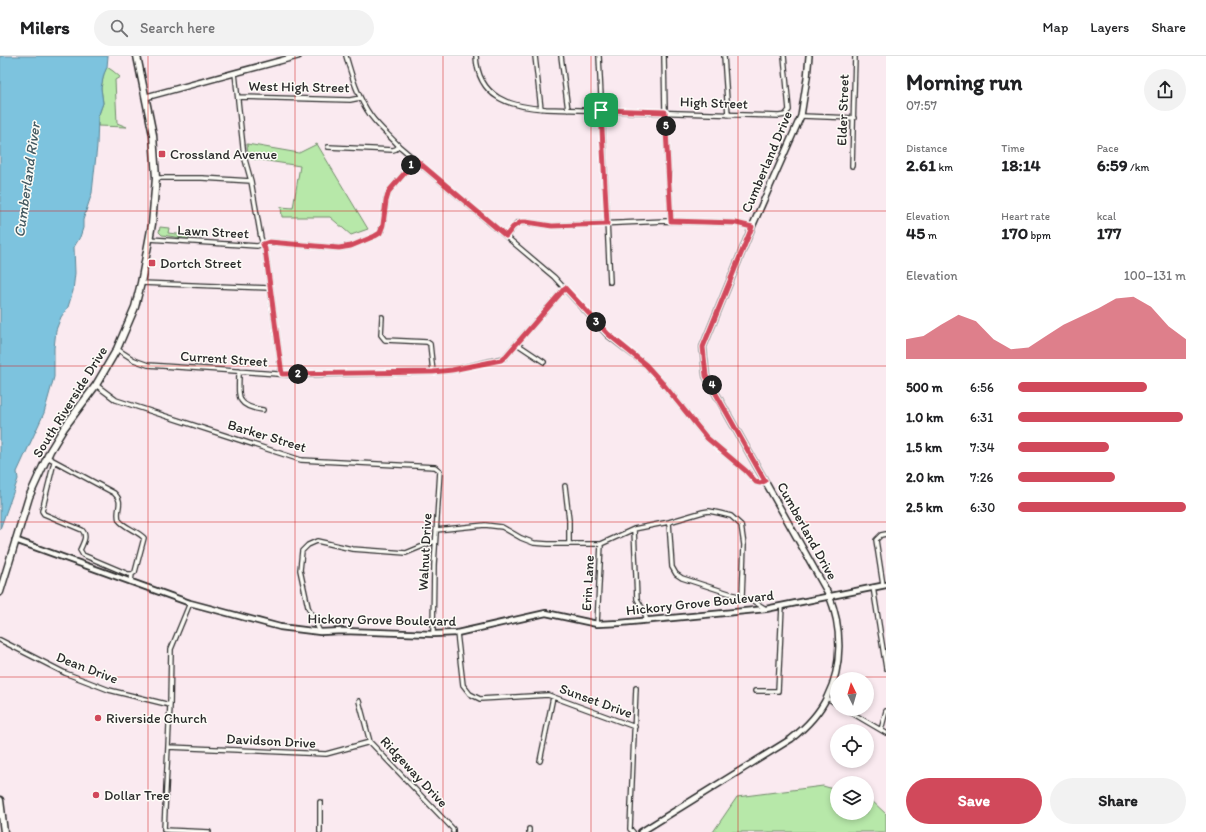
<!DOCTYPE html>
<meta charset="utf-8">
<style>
:root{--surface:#fff;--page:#f2f2f2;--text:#202124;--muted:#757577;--line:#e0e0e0;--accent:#d1495b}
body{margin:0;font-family:Itim,sans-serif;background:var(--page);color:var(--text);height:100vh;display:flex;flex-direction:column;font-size:15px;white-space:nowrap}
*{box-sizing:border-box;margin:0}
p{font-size:13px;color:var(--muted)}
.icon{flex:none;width:22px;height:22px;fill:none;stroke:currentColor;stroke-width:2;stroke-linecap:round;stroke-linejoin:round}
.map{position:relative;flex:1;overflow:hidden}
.panel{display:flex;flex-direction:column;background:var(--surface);width:320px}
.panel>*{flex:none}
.needle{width:26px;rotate:355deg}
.fabs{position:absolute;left:830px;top:616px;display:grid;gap:8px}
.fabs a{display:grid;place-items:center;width:44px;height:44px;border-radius:50%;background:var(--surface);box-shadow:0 2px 6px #0003;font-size:20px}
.pin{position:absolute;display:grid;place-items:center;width:34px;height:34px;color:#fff;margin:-17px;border-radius:8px;box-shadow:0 2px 6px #0006}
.km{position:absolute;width:20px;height:20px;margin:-10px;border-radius:50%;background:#222;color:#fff;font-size:11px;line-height:20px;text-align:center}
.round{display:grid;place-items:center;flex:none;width:42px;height:42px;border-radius:21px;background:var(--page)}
.head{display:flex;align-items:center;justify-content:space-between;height:68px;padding:0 20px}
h1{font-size:22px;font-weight:700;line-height:30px}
.stats{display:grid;grid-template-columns:repeat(3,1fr);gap:6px;height:68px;padding:4px 20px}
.stats div{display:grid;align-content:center}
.stats b{font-size:17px;font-weight:700}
.stats small{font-size:11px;font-weight:400}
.stats p{font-size:11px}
.chart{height:112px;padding:8px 20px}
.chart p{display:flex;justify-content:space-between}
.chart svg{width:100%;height:72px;margin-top:4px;fill:var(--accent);opacity:.7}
.button{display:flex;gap:8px;margin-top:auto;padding:8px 20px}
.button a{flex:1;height:46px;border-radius:24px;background:var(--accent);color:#fff;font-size:16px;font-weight:700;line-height:46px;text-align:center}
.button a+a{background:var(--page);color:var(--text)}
ul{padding:0 20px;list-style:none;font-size:13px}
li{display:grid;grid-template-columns:64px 48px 1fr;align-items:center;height:30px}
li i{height:10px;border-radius:5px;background:var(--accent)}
header{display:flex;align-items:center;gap:24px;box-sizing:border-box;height:56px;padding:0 20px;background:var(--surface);border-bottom:1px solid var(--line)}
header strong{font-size:19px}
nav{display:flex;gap:22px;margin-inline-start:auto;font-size:14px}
.search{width:280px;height:36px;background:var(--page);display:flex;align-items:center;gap:10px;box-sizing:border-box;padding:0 14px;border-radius:22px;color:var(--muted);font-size:15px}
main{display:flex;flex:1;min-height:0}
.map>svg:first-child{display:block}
.green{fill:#b7e8a9;stroke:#718a6a}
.water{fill:#7dc3de;stroke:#5c8696}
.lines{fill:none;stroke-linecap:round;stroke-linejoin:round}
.minor-casing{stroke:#2b2b2b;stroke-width:6}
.tertiary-casing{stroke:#2b2b2b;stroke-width:8}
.secondary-casing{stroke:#2b2b2b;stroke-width:8}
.trunk-casing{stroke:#2b2b2b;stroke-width:9}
.minor{stroke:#fdfcf7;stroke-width:3.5}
.tertiary{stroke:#fdfcf7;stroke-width:4.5}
.secondary{stroke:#fdfcf7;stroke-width:5}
.trunk{stroke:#fdfcf7;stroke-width:6}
.route-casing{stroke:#fff;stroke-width:8}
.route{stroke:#d1495b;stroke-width:5}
.grid{fill:none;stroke:#d62828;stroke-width:1;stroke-opacity:0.55}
.poi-dot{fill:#d1495b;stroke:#fdfcf7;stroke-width:1.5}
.labels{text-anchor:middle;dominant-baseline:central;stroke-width:3;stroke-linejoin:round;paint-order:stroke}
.street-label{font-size:14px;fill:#2b2b2b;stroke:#fdfcf7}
.poi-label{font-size:14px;fill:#2b2b2b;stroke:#fdfcf7;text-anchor:start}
.water-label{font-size:15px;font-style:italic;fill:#445961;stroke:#fdfcf7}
</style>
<header>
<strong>Milers</strong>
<div class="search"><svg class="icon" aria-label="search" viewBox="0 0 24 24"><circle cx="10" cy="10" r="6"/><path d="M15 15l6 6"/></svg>Search here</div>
<nav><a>Map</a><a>Layers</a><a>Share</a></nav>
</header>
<main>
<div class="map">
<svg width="886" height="776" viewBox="0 0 886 776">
<rect width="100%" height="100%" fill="#faeaf0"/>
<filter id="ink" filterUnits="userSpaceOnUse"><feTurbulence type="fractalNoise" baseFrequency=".025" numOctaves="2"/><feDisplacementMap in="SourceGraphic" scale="8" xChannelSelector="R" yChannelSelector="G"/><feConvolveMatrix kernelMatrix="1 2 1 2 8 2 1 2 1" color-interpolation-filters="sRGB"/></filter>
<g filter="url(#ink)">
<path class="green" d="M107,11L113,15L120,21L115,24L117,67L127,71L98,70V61L103,47L101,32L104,17Z
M247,88L299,97L317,88L368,173L351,179L330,161H282L281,151L293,152L300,110L248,102Z
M160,171L169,172L168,177L186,179L187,175L190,179L189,183L162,179L159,176Z
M823,730L837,734V757H867V742L870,743L886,758V776H713L737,741Z"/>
<path class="water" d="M0,0H108L107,11L104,18L101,32L103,47L98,61L97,90L92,137L83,164V172L80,181L74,191L75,217L73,235L68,251L61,261L56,274L54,292V321L44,357L17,416L18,423L0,473Z"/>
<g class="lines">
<defs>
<path id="minor" d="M346,0C352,21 358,42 371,60C379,71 390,80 399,90L554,221L607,279L646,309L664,329L707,382L746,415L756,426L760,427L765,425
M476,0C478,42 510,51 546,53L779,60L785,59L789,54L784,0
M535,0L541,53
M561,0L568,54
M599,0L610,226
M664,0L665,56L671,165
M724,0L728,59
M235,17L244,100L251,125L261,182L265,193L282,318
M238,41L350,44L360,42
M801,60L854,62
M328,91L393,94L396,93L399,90
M852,110L855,0
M156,122H202L251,125
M506,180L517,167L526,166L552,170L666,165L736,167L752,171
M149,183L257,190L269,186L339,192L351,190L375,180L380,177L383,169L386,145L389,135L416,104
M141,227L270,232
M382,261L381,279L385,284L427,286L430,288L433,316
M517,288L544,306
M117,293L134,304L148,309L292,319L433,316L452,314L504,302L565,232
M239,315C239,340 234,350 263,354
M96,329L116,344L301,404L435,411L440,415L434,509L433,578
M47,401L114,437C125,447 115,453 119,464C123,471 138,475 144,482L135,516L132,518L131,526
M54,406L42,455L44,458L82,474C88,480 83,487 80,494L83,499L128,518H132
M565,430L569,464V488
M669,466L672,511L676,518L682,522L753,545L766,553
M634,473L637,543L644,555L647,565
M436,474L485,469L502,471L521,482L534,487L548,488H601L634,473L669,466L703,456L709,455L719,457L731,460L741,469L744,489L742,541
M883,529L876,484L881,479L886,478
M873,531L886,612
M190,547L171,593L170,649L164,774L209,776
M597,568L601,488
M320,576L308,551L300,514L302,495L308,489L317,485L352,493L406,497L435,485
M457,577L463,629L470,638L480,643L548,639L635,671
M0,584L65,617L109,634L170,649
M755,635H778L782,550
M827,642L837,648
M359,645L370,686L453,773V776
M845,653L886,677
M881,674L886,655
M168,691L326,698L370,686
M540,705L553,641
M529,773V776
M320,776V746
M633,776L630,773L636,632"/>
<path id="tertiary" d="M15,484L190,547L280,571L320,576L343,575L433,578L457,577L546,557L597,568L620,567L766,553L886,529"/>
<path id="secondary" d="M146,41L298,0
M641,776L791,683C805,672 819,658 827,641C843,610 842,571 829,539L706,320L703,291L752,171L801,60L807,22L809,0"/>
<path id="trunk" d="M0,536L29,441L50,395L64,372L96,329L117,293L135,251L141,227L152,168L156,122L153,79L137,0
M0,744L4,776"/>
</defs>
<use href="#minor" class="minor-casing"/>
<use href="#tertiary" class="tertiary-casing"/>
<use href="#secondary" class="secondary-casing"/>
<use href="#trunk" class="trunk-casing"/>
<use href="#minor" class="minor"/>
<use href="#tertiary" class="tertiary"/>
<use href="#secondary" class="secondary"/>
<use href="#trunk" class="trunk"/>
</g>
</g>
<g class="lines" filter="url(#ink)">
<defs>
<path id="route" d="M601,54L665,56L671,165L736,167L752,171L703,291L706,320L765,425L760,427L756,426L746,415L707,382L664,329L646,309L608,278L565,232L506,300L501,304L452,314L433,316L282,318L265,193L263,188L269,186L339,192L351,190L375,180L380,177L383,169L386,145L389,135L416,104L506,180L513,171L521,166H526L552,170L607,168Z"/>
</defs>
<use href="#route" class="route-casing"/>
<use href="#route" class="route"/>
</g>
<path class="grid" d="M148,0V776M295,0V776M443,0V776M591,0V776M738,0V776M0,155H886M0,310H886M0,466H886M0,621H886"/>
<g class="poi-dot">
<rect x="158" y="94" width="8" height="8" rx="2"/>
<rect x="148" y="203" width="8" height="8" rx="2"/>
<circle cx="98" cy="662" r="4"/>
<circle cx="96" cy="739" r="4"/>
</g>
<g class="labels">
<g class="street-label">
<text transform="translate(299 31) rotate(1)">West High Street</text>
<text transform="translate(714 47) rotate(2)">High Street</text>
<text transform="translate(843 54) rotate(-88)">Elder Street</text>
<text transform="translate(767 106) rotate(-67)">Cumberland Drive</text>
<text transform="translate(213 176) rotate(3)">Lawn Street</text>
<text transform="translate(224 303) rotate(4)">Current Street</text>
<text transform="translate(70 346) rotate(-58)">South Riverside Drive</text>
<text transform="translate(267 380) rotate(17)">Barker Street</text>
<text transform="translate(807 475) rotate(61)">Cumberland Drive</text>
<text transform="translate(425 496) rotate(-87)">Walnut Drive</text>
<text transform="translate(588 527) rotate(-87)">Erin Lane</text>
<text transform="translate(700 547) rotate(-6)">Hickory Grove Boulevard</text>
<text transform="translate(382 564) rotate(1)">Hickory Grove Boulevard</text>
<text transform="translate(87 612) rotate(21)">Dean Drive</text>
<text transform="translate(596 645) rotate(20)">Sunset Drive</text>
<text transform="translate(271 685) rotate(3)">Davidson Drive</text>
<text transform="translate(414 716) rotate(47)">Ridgeway Drive</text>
</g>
<g class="poi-label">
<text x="170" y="98">Crossland Avenue</text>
<text x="160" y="207">Dortch Street</text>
<text x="106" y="662">Riverside Church</text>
<text x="104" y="739">Dollar Tree</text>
</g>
<g class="water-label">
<text transform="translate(27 124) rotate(-82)">Cumberland River</text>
</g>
</g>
</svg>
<div class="fabs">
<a><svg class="needle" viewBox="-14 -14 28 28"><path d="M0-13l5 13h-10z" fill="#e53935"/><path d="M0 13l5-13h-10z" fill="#757577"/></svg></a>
<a><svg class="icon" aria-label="locate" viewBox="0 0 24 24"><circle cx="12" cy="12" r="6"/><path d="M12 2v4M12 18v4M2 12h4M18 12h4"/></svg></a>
<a><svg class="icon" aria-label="layers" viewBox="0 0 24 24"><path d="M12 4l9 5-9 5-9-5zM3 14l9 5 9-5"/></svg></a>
</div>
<div class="pin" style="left:601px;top:54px;background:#1e9e55"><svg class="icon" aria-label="arrive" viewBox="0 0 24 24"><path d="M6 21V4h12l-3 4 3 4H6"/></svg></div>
<b class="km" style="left:411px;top:109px">1</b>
<b class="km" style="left:298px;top:318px">2</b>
<b class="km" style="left:596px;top:266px">3</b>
<b class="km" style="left:712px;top:329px">4</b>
<b class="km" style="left:666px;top:70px">5</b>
</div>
<section class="panel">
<div class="head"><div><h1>Morning run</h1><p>07:57</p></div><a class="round"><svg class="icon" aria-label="share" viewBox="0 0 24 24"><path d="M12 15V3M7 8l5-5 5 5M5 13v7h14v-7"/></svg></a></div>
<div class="stats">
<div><p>Distance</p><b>2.61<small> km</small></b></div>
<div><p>Time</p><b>18:14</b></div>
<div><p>Pace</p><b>6:59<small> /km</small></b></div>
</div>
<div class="stats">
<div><p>Elevation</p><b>45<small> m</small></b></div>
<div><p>Heart rate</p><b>170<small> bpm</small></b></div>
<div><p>kcal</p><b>177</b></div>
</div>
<div class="chart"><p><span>Elevation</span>100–131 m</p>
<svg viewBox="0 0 160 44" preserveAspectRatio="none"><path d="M0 44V32L10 30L20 23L30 17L40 21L50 32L60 38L70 37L80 30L90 23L100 18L110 13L120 7L130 6L140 12L150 24L160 32V44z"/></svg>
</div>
<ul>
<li><b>500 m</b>6:56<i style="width:77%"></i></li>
<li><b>1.0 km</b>6:31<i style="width:98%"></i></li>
<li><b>1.5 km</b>7:34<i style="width:54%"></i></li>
<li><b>2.0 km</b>7:26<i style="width:58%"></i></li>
<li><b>2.5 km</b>6:30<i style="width:100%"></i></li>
</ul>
<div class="button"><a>Save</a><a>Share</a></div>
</section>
</main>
